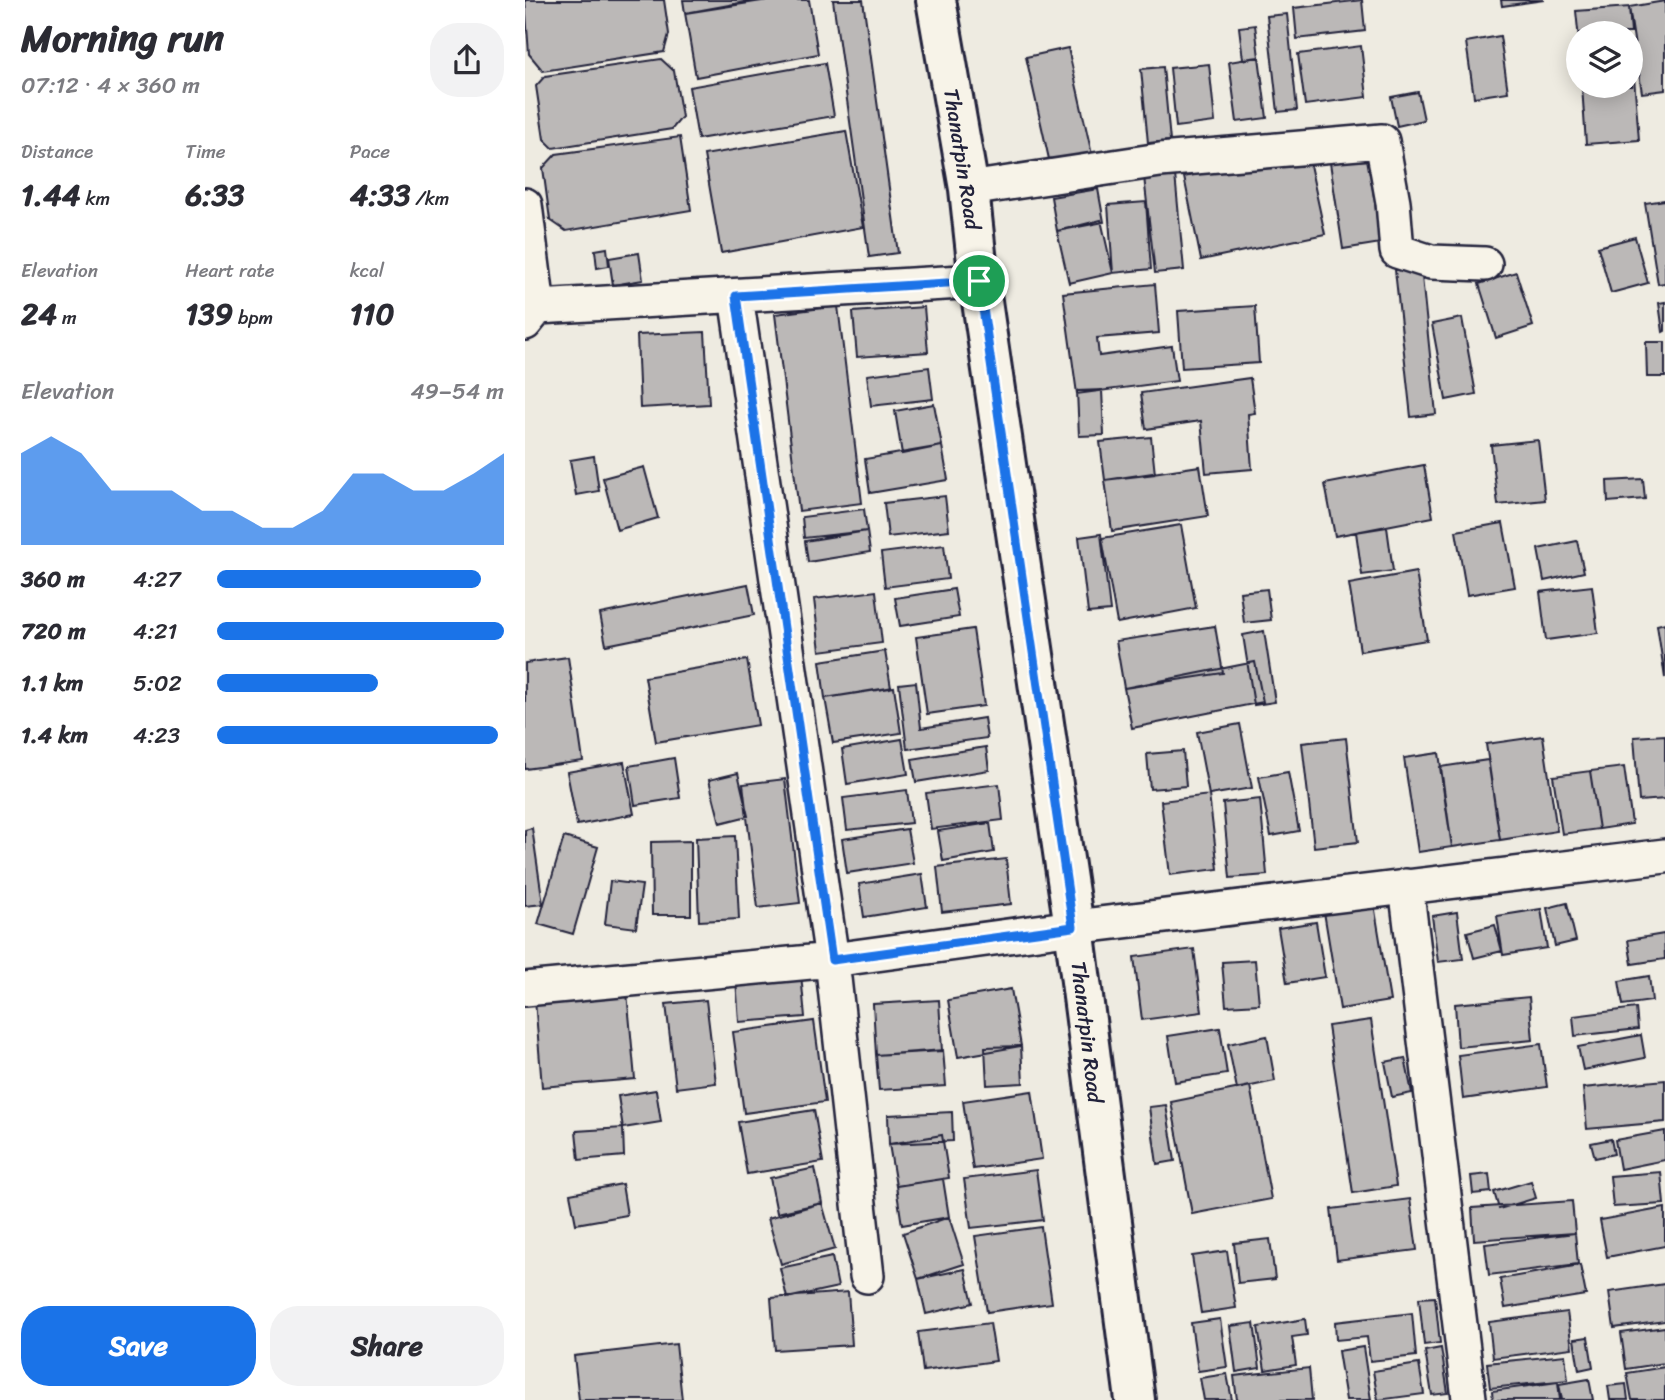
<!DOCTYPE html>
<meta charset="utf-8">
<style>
:root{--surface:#fff;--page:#f2f2f3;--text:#2b2b33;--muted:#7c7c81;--accent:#1a73e8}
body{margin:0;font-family:Sriracha,sans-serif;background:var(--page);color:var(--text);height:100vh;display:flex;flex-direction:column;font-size:26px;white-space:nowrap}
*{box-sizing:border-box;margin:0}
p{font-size:23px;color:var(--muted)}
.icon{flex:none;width:38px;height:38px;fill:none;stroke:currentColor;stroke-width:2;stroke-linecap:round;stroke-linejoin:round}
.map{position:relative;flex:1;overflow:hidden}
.side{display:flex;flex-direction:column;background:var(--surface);width:525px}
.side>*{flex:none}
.buttons{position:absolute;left:1041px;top:21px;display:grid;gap:14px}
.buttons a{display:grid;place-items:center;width:77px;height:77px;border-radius:50%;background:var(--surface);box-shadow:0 4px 18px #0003;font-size:35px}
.pin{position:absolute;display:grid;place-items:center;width:60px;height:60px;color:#fff;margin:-30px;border:4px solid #fff;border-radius:50%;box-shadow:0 2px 7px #0007}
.round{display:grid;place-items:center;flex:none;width:74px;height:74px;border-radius:28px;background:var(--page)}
.headline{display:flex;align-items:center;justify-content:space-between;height:119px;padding:0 21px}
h1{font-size:38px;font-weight:800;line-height:52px}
.metrics{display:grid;grid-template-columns:repeat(3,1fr);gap:10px;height:119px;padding:7px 21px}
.metrics div{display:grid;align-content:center}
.metrics b{font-size:30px;font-weight:800}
.metrics small{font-size:19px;font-weight:400}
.metrics p{font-size:19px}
.chart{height:196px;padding:14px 21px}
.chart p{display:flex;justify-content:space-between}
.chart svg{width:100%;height:126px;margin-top:7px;fill:var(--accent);opacity:.7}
.button{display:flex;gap:14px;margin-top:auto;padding:14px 21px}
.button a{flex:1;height:80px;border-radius:28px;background:var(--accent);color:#fff;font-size:28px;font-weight:800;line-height:80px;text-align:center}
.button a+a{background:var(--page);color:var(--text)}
ul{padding:0 21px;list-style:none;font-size:23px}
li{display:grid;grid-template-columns:112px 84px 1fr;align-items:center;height:52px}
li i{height:18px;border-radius:9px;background:var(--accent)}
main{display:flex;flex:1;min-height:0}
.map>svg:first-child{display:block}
.building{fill:#bbb8b7;stroke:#22223b;stroke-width:2}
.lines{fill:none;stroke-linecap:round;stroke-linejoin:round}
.street-casing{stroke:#22223b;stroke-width:38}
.secondary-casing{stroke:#22223b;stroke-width:44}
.street{stroke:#f7f3e8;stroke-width:33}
.secondary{stroke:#f7f3e8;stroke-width:38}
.route-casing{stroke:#fff;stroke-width:14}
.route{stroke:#1a73e8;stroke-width:9}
.labels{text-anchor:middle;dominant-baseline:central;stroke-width:7;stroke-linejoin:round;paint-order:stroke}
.street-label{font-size:21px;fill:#22223b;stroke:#f7f3e8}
</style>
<main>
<section class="side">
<div class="headline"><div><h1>Morning run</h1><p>07:12 · 4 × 360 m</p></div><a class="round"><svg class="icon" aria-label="share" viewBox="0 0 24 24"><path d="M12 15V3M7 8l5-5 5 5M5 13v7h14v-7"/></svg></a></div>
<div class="metrics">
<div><p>Distance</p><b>1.44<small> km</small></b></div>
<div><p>Time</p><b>6:33</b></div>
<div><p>Pace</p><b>4:33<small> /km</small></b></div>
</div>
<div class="metrics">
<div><p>Elevation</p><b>24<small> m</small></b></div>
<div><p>Heart rate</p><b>139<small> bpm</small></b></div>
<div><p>kcal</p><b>110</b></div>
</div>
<div class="chart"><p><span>Elevation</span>49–54 m</p>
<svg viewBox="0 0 160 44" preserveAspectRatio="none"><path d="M0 44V12L10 6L20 12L30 25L40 25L50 25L60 32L70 32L80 38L90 38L100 32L110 19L120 19L130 25L140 25L150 19L160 12V44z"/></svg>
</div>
<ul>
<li><b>360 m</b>4:27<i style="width:92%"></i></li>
<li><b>720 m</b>4:21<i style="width:100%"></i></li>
<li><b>1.1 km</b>5:02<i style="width:56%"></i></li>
<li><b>1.4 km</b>4:23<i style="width:98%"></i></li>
</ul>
<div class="button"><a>Save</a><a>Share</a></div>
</section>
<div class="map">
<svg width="1140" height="1400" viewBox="0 0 1140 1400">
<rect width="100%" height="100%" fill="#eeebe1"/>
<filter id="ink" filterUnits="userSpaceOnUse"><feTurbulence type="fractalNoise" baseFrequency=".0143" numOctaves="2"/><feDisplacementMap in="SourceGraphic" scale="14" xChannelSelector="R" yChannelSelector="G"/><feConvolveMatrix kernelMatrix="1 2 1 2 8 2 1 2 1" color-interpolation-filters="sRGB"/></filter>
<g filter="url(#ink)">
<path class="building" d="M0,0H139L144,34L139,52L18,71L4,54Z
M158,0H243L160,13Z
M231,0H284L293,54L171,77L160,13Z
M308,0H338L373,253L344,257Z
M837,0L840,31L772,39L769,8Z
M976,0H1019L977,6Z
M1140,1V90L1117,93L1104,7Z
M1104,7L1106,33H1054V40L1051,11Z
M762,14L772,110L753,112L742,16Z
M730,25L734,57L718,59L714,27Z
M975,36L983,92L949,97L941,42Z
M1106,40L1114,140L1061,144L1057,86H1106Z
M836,46L842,97L780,105L773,54Z
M543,48L568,159L526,168L501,57Z
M734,57L742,118L712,122L704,62Z
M136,59L149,71L157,117L147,129L28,148L19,139L11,86L20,76Z
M300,63L309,116L173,139L164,87Z
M684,64L690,122L651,127L645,68Z
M638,67L645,141L623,143L616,69Z
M893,92L899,120L872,126L866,97Z
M321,131L338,227L196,253L179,155Z
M155,137L166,210L41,231L25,220L18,168L31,154Z
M842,150L856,243L818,249L804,156Z
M782,151L800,234L676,260L659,177Z
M649,164L659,270L630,273L618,168Z
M573,189L579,222L532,231L526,197Z
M1140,200V283L1133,284L1120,203Z
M621,202L626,269L588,273L583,205Z
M576,220L588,273L544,283L532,231Z
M1110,237L1123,283L1086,293L1073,247Z
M82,248L84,266L72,268L70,250Z
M114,253L118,280L88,285L84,258Z
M896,267L911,414L886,417L870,270Z
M991,272L1008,326L971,338L954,284Z
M630,284L634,333L572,338L574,356L647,346L652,381L552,394L538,293Z
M1140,302V331L1138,332L1134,303Z
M313,306L337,503L274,511L250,314Z
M730,306L734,363L657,368L653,311Z
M399,307L403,352L332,357L328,312Z
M937,318L951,394L921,400L907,324Z
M180,332L184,404L115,408L112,335Z
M1121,342H1140V377H1122Z
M404,367L408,399L346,406L342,375Z
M725,378L730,413L723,414L727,469L681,473L676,421L621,429L616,393Z
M577,390L579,435L554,436L552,391Z
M409,404L417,446L377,454L370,411Z
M626,437L630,474L580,480L575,442Z
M1013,440L1020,500L973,505L966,445Z
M417,446L423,480L345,493L340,459Z
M69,456L74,491L51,495L45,460Z
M899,465L908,517L810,536L800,484Z
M675,466L683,516L587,531L580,480Z
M119,467L133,518L92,530L78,478Z
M1118,479L1120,499L1083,502L1082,481Z
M420,496L424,530L363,537L359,503Z
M339,509L342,531L279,538L277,517Z
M978,523L990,587L942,595L931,531Z
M656,525L671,608L592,623L577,538Z
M862,527L868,571L837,575L831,532Z
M342,531L345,552L283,562L280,541Z
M576,534L585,611L563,613L554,537Z
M1052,541L1059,572L1019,581L1013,549Z
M419,545L423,579L360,587L356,553Z
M891,572L902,640L835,651L824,584Z
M223,584L229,615L81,645L75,614Z
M1067,586L1073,633L1021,640L1015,592Z
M429,589L434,617L375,626L370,598Z
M742,589L746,620L719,623L715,592Z
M351,591L357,643L295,651L289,599Z
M1140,623V678L1132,625Z
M690,626L698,673L599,688L591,641Z
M448,629L459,706L402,714L391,637Z
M739,631L750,702L729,705L718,635Z
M360,651L366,688L300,698L295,661Z
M43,657L58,761L0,769V663Z
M222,660L233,725L131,742L120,677Z
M730,662L738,702L607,728L599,688Z
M391,682L396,728L459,718L462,738L382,749L374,684Z
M369,687L376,733L308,743L300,698Z
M715,724L727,788L684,795L672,732Z
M1140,735V799L1114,801L1109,737Z
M1018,736L1032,831L975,840L961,744Z
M821,738L833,842L789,847L777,743Z
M377,739L383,774L322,784L317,749Z
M461,747L464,770L391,782L387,759Z
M658,751L661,786L625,789L622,754Z
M914,753L927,847L893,852L879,758Z
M149,758L155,798L110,805L104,766Z
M963,760L975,840L927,847L915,767Z
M99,762L109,814L52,825L42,772Z
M1099,767L1107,824L1074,829L1065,771Z
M1065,771L1074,829L1037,834L1028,776Z
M763,772L774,831L746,836L734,777Z
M213,773L223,816L195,823L184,780Z
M260,779L275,903L233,908L218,784Z
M474,784L478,820L406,829L401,793Z
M382,790L386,823L322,830L318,798Z
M684,795L693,869L645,875L636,801Z
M735,799L742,875L705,878L698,803Z
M465,823L469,852L418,861L413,831Z
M7,828L18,904L0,906V830Z
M382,829L388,863L322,873L317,839Z
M210,836L214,919L174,921L171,838Z
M39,837L73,847L48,934L13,924Z
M166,841V915H127L126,842Z
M481,859L486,904L417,912L412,867Z
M397,874L402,907L339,917L334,884Z
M85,881L117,885L111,928L80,924Z
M1042,903L1051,941L1030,946L1022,908Z
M849,904L865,1001L815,1009L799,912Z
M1016,909L1022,948L978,955L972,916Z
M932,912L938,959L913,962L907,916Z
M791,922L800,977L762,983L753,928Z
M970,925L977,951L949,958L942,932Z
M1139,934L1140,959L1107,964L1103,940Z
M669,949L677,1012L617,1020L609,957Z
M730,960L734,1004L701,1006L697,962Z
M276,974L280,1017L214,1022L211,979Z
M1124,976L1127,1001L1098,1005L1094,981Z
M486,989L496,1046L433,1057L423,1000Z
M102,992L110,1079L17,1087L10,1000Z
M1004,997L1008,1040L933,1047L930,1004Z
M181,1000L191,1083L151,1088L141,1004Z
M414,1000L417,1051L351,1055L348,1004Z
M1111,1008L1113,1029L1050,1036L1048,1016Z
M846,1020L871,1186L828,1193L803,1026Z
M289,1021L300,1102L219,1113L208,1032Z
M695,1028L702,1074L650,1082L643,1036Z
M1116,1035L1120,1058L1058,1070L1053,1047Z
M742,1036L750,1081L712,1089L703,1044Z
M1016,1044L1022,1087L938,1099L933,1055Z
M496,1046L498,1083L462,1085L460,1047Z
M418,1050L421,1086L354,1090L351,1055Z
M880,1058L887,1093L867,1097L860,1062Z
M1140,1080V1122L1062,1129L1058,1088Z
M725,1086L746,1199L667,1214L646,1102Z
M131,1090L136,1122L98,1128L93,1096Z
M507,1091L517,1159L448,1169L438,1101Z
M641,1105L650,1161L632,1164L624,1107Z
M289,1110L298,1162L222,1174L213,1122Z
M427,1112L428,1141L364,1144L363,1115Z
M98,1128L99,1156L54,1160L51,1131Z
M1140,1131V1160L1095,1169L1090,1140Z
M417,1135L424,1178L371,1186L364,1144Z
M1086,1139L1089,1154L1070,1158L1066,1143Z
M290,1168L297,1203L252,1213L245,1178Z
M511,1170L518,1220L446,1228L439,1179Z
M1136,1172L1139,1204L1088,1207L1085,1176Z
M964,1174L966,1192L948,1194L946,1176Z
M418,1179L424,1217L377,1225L371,1186Z
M1006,1181L1011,1198L974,1209L969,1192Z
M97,1184L102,1215L51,1224L45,1194Z
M885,1199L892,1250L812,1260L806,1209Z
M1047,1201L1050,1233L949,1240L947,1208Z
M297,1203L310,1249L256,1264L243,1218Z
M1140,1208V1246L1082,1257L1075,1220Z
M424,1217L439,1264L393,1279L378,1233Z
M516,1227L527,1303L462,1312L450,1236Z
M1050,1233L1053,1264L964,1275L960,1244Z
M745,1239L750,1279L713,1283L709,1243Z
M702,1251L711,1308L676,1313L667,1256Z
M307,1257L313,1287L262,1298L255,1268Z
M1055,1265L1061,1295L980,1308L975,1279Z
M440,1269L448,1303L401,1314L393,1279Z
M1140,1284V1321L1089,1328L1084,1292Z
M323,1292L327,1345L250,1350L246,1298Z
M910,1297L915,1343L899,1345L894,1298Z
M1042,1312L1047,1348L968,1358L964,1322Z
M887,1313L891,1356L845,1361L842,1337L811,1340L810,1322Z
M695,1319L702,1367L673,1371L666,1323Z
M780,1319L782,1335L767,1337L771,1365L740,1370L733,1327Z
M465,1323L471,1361L398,1371L393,1332Z
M729,1323L735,1368L711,1372L705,1326Z
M1140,1327V1363L1101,1369L1096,1333Z
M1063,1337L1068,1367L1054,1370L1049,1339Z
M151,1344L157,1400H54L49,1356Z
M838,1347L846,1400H821L813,1351Z
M916,1348L923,1393L907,1395L900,1351Z
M1040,1355L1043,1380L965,1388L962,1363Z
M894,1364L899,1394L853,1400L848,1371Z
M1140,1367V1400H1107L1102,1373Z
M784,1368L787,1400H712L709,1376Z
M702,1374L707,1400H679L675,1378Z
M1064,1379L1068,1400H1037L1034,1384Z
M1033,1382L1035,1400H968L967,1391Z
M1101,1384L1103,1400H1085L1083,1386Z"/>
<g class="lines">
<defs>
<path id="street" d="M444,189L635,160L857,141L868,202L872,251L906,262L960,264
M0,205L13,307L0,323
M211,296L307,960L342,1276
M13,307L454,281
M881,886L944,1398
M0,989L307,960L549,927L1140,856"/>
<path id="secondary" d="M411,0L444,189L454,281L549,927L610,1400"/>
</defs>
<use href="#street" class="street-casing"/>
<use href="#secondary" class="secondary-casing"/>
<use href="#street" class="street"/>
<use href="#secondary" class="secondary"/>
</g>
</g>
<g class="lines" filter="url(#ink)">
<defs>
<path id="route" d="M454,281L548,927L307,960L211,296Z"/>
</defs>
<use href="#route" class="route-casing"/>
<use href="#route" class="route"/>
</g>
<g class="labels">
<g class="street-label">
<text transform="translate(437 159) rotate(81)">Thanatpin Road</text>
<text transform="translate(562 1032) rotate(83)">Thanatpin Road</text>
</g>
</g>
</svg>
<div class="buttons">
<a><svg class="icon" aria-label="layers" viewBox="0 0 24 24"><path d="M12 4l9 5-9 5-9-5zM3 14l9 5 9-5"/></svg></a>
</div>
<div class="pin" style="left:454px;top:281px;background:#1e9e55"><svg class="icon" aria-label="arrive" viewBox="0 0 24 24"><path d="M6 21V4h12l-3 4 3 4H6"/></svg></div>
</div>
</main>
